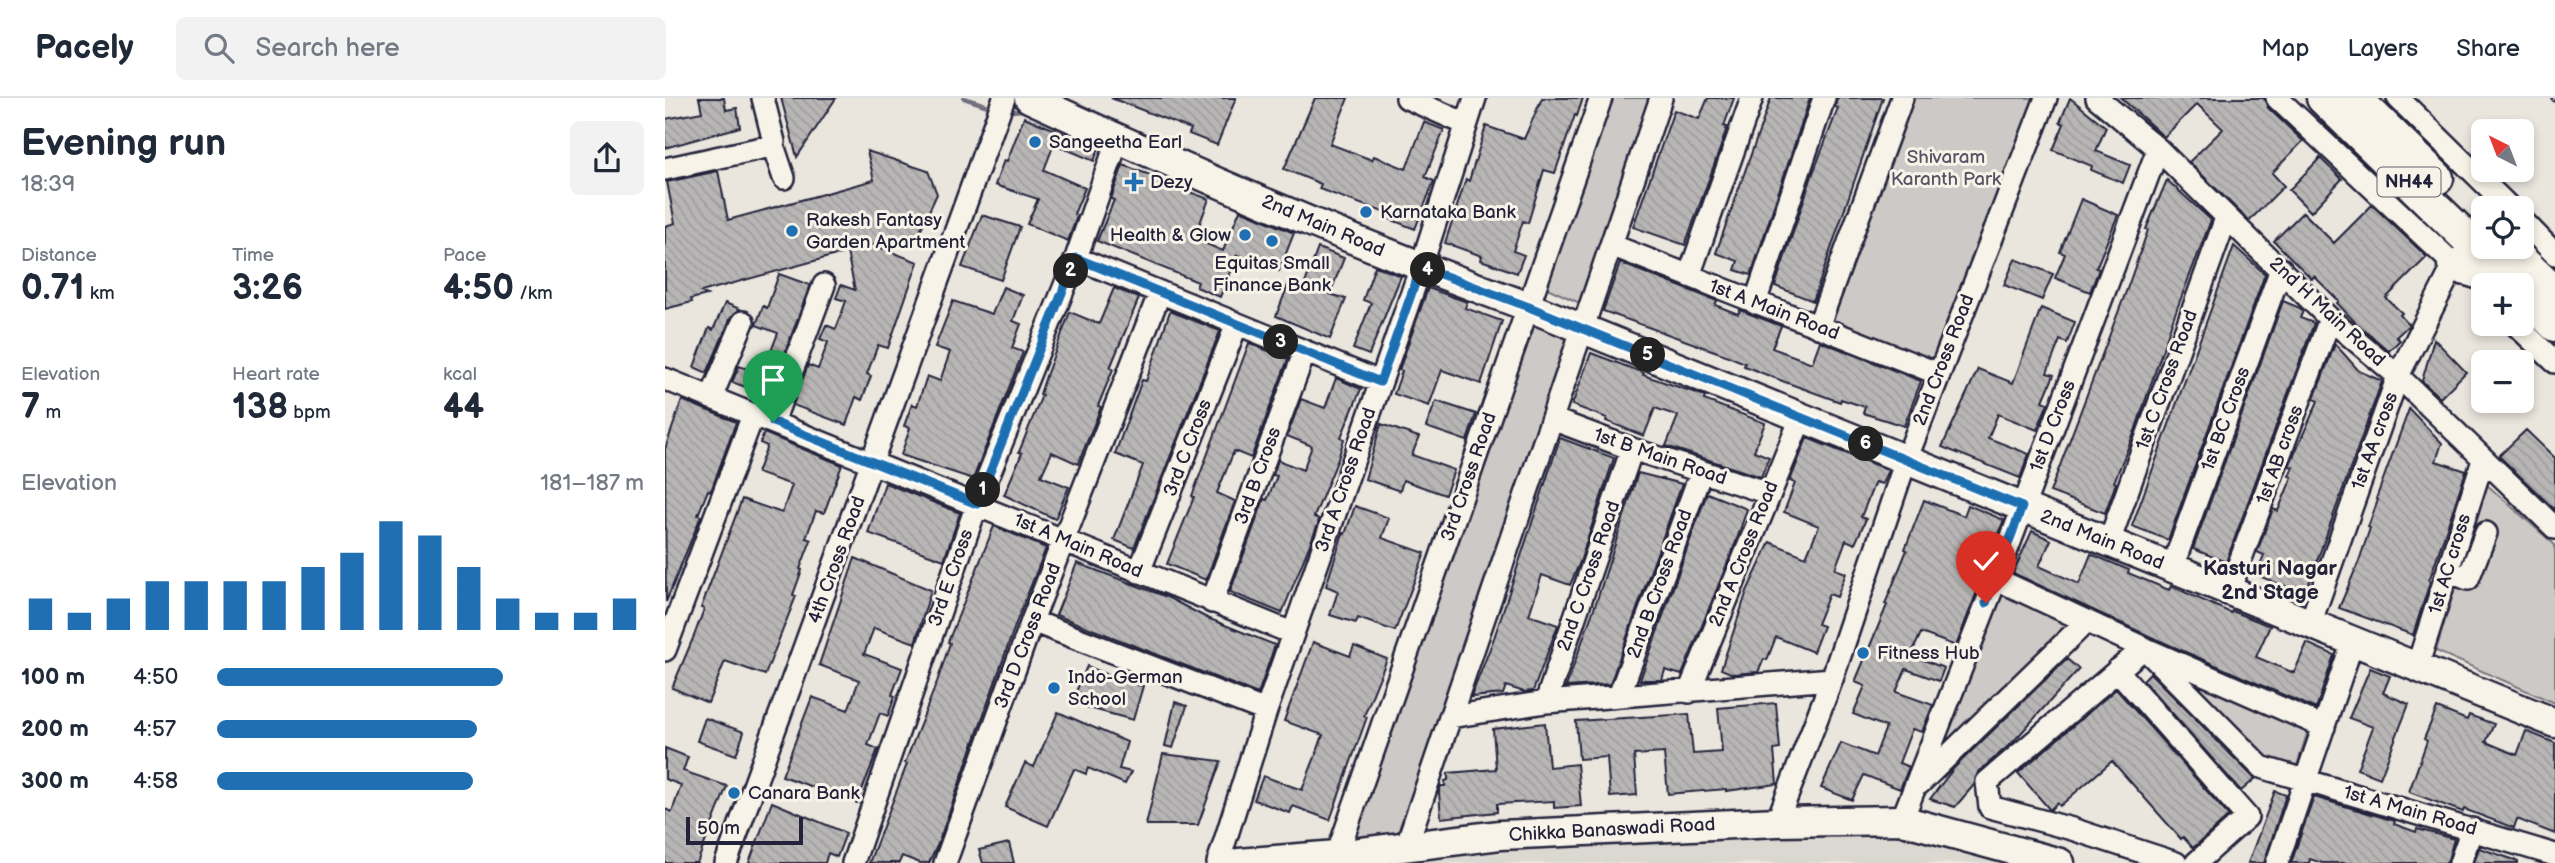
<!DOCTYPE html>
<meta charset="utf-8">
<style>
:root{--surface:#fff;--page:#f2f2f3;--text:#1f2937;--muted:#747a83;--line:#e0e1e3;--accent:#1f6fb2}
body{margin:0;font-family:"Balsamiq Sans",sans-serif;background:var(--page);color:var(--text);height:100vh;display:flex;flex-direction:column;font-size:26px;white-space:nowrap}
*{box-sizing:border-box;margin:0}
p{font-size:23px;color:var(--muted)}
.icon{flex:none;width:38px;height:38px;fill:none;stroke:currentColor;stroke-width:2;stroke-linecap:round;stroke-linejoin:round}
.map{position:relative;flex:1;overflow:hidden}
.side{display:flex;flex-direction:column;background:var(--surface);width:665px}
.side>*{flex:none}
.needle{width:46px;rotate:318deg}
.tools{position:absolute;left:1806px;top:21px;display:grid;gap:14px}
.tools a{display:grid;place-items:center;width:63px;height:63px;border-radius:10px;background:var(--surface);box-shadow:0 4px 10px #0003;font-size:35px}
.scale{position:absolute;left:21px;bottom:18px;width:117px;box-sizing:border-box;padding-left:7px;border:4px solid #22223b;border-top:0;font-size:19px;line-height:24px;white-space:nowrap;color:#22223b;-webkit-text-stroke:5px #f7f3e8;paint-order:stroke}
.pin{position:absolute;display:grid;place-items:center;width:60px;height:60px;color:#fff;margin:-72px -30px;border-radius:50% 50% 50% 0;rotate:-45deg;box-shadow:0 0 7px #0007}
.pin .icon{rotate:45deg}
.km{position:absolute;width:35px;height:35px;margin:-18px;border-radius:50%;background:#222;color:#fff;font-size:19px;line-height:35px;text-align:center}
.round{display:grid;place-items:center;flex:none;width:74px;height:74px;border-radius:10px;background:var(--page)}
.headline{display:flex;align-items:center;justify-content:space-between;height:119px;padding:0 21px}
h1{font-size:38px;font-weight:700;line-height:52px}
.metrics{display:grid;grid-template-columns:repeat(3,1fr);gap:10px;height:119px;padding:7px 21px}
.metrics div{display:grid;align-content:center}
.metrics b{font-size:35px;font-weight:700}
.metrics small{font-size:19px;font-weight:400}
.metrics p{font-size:19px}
.chart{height:196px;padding:14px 21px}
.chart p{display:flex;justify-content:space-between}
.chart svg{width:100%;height:126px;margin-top:7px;stroke:var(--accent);stroke-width:6}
ul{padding:0 21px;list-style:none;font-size:23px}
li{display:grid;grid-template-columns:112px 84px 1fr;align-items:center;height:52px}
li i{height:18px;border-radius:9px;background:var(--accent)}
header{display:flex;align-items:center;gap:42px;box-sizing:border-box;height:98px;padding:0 35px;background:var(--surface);border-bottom:2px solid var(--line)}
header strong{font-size:33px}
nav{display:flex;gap:38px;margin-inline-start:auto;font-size:24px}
.search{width:490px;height:63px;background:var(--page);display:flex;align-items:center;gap:18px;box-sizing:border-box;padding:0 24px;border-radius:10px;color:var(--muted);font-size:26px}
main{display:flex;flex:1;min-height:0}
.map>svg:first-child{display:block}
.built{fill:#dbd8d2}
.green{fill:#cdc9c6;stroke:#787680;stroke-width:2}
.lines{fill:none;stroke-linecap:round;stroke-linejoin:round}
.stream{stroke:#716f7b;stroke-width:4.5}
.building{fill:url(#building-back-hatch);stroke:#22223b;stroke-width:2}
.minor-casing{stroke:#22223b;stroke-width:26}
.major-casing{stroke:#22223b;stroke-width:33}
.highway-casing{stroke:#22223b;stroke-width:37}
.minor{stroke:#f7f3e8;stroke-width:21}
.major{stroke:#f7f3e8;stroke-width:28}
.highway{stroke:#f7f3e8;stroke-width:32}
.rail-casing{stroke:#22223b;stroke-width:7}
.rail{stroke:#f7f3e8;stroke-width:4.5;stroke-dasharray:13;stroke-linecap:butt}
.route-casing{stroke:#fff;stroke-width:14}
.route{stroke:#1f6fb2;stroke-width:9}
.poi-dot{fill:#1f6fb2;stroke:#f7f3e8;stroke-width:2.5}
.labels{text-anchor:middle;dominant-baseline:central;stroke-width:6;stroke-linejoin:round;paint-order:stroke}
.shield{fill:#f7f3e8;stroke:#62616f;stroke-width:2}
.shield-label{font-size:18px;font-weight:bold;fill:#22223b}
.poi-label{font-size:19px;fill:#22223b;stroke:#f7f3e8;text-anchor:start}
.park-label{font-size:19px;fill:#555465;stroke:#f7f3e8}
.street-label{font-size:19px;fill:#22223b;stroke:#f7f3e8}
.neighbourhood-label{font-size:21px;font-weight:bold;fill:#22223b;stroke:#f7f3e8}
</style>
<header>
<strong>Pacely</strong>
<div class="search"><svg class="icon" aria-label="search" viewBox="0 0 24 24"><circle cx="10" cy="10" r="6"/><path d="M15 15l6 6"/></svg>Search here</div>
<nav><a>Map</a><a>Layers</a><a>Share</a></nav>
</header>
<main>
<section class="side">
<div class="headline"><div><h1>Evening run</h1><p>18:39</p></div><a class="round"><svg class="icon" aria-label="share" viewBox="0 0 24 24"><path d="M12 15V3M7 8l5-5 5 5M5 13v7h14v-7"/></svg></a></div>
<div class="metrics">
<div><p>Distance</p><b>0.71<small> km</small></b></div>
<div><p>Time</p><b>3:26</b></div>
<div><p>Pace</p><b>4:50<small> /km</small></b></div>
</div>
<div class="metrics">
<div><p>Elevation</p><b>7<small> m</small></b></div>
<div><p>Heart rate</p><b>138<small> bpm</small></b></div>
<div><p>kcal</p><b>44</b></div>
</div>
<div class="chart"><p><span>Elevation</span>181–187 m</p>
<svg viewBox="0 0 160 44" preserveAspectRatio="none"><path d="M5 44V33M15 44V38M25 44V33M35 44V27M45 44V27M55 44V27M65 44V27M75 44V22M85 44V17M95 44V6M105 44V11M115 44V22M125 44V33M135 44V38M145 44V38M155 44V33"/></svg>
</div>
<ul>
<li><b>100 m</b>4:50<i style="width:67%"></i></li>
<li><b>200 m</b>4:57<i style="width:61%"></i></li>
<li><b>300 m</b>4:58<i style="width:60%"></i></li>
</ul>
</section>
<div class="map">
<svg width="1890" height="765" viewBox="0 0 1890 765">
<defs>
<pattern id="building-back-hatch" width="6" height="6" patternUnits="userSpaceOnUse" patternTransform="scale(1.75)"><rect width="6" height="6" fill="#b8b6b5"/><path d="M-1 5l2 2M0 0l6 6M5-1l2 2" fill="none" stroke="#9e9c9d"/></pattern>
</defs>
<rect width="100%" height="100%" fill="#eae6de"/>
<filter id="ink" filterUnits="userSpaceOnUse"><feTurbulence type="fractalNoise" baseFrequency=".0143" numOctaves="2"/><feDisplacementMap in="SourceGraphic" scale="14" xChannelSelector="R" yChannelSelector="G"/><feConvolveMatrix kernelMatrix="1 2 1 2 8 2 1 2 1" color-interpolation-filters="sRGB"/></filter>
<g filter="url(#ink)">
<path class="built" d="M1238,735L1340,765H725L936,745Z"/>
<path class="green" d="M943,0H988L919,207L880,189Z
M1244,0H1371L1268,267L1160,228Z
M867,226L903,240L734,739L684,749Z
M1821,386L1890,447V605L1771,553Z
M1335,494L1409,525L1271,656Z
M1518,574L1645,626L1630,674L1599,663L1545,608Z"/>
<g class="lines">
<path class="stream" d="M299,0L323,8
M348,13L357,12"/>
</g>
<path class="building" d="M34,0H59L61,12L72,10L75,29L0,50V21L37,14Z
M116,0H171L132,59Z
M446,0H571L552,47L524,36L526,31Z
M650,0H683L665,46L707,62L709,58L741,71L759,24L779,32L760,79L769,83L750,131L722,120L724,116L654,91L656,86L619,71Z
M877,0H918L912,18L910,17L890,75L879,72L863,125L858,123L848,153L859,157L852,175L816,162L817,158L780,145L801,81L804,83L821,28L859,41Z
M1043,0H1069L1059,28L1062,29L1056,48L1020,147L968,129L1009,12L1034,21Z
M1106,0H1145L1086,177L1070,172L1073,163L1051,155Z
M1172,0H1218L1148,203L1110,188L1147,78L1173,10L1170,9Z
M1405,0L1441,29L1431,53L1465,67L1458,85L1426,72L1427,68L1388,52L1399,26L1395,24Z
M1456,0H1599L1603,10L1638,43L1607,75L1619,88L1584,123L1524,64L1558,31L1532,6L1499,39Z
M359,19L434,50L429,63L389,46L379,72L420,90L409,116L412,118L403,143L362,126L373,101L330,87L339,62L342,63Z
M202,53L263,73L272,96L254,135L208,147L253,164L223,250L213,247L202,276L206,278L197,302L191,299L181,327L128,307L143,267L153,271L163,244L155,241L161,227L171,231L181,203L171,200L176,187L190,192L182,154L36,194L42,197L26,201L27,204L0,211V128L10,125L2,84L53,73L63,122L209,82Z
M1655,60L1677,81L1646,114L1624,92Z
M458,67L520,90L519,92L544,101L529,141L558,153L575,112L629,135L614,173L572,157L555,199L531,189L533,184L432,143L449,102L446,101Z
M1502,82L1546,122L1508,221L1470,333L1449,384L1451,385L1440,415L1385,394L1462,191L1483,132L1481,131Z
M1416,101L1453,117L1431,170L1434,171L1425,194L1390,180L1400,156L1395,154Z
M1707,107L1762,159L1721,200L1737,215L1735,217L1744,227L1731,239L1735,242L1724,253L1691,225L1672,205L1674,203L1649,178L1647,181L1609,143L1638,114L1669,145Z
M317,117L355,129L336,182L297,169Z
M1569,148L1600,176L1503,442L1467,428Z
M653,150L679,160L665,196L681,201L665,241L611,218L625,182L639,188Z
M1350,161L1388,176L1377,202L1339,187Z
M955,165L1052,203L1050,207L1073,216L1075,212L1116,228L1107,250L1147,265L1155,243L1256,283L1239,328L1198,315L1200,309L1176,301L1175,304L1120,284L1079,268L1080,265L1058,256L938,213Z
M710,168L736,178L704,257L688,251L706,205L698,202Z
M114,176L145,187L104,298L67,284L74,268L97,276L113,235L91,227L98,208L102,210Z
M338,189L358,197L348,223L356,226L347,250L358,254L308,381L236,357L245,330L239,328L247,306L252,308L262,278L275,283L285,254L270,249L288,203L327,216Z
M449,190L474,200L445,270L448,271L433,308L436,309L413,366L387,354L376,378L404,389L390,421L339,397L357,355L354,354L377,297L375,296L382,275L405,214L434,226Z
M763,190L802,204L800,210L837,223L816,286L777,272L764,308L729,296L737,273L734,272Z
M1618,203L1635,210L1638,213L1635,220L1649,225L1561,464L1528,451Z
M60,205L75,211L66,219L42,275L29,269L44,230L48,232Z
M1376,210L1410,224L1402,245L1395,242L1382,275L1389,277L1378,303L1383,305L1372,332L1333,316L1323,340L1364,356L1355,380L1277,349L1313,271L1348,285Z
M505,213L555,233L469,450L449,442L478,367L450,356L477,282L481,283L488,264Z
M1769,241L1801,274L1775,300L1757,283Z
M584,245L623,261L586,360L569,353L552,395L570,403L541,482L502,466L529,399L527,398Z
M1670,246L1694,273L1717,283L1640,496L1591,477L1599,457L1592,454L1608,411L1613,413L1627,379L1624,378L1628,369L1624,368L1653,303L1649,301Z
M926,255L979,275L978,277L1040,298L1039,302L1100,325L1089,353L1104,359L1096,379L1001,348L1013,318L990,310L979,338L941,323L942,320L907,307Z
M671,280L696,291L676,339L679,341L673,361L649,419L654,421L653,426L617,515L565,494L599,401L602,402L612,378L608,377L613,362L638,372L647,348L622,338L636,301L660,310Z
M17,302L71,324L46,393L43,392L33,417L36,418L1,504L0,351Z
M771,303L811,316L802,343L761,329Z
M1744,311L1777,345L1771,363L1801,373L1764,483L1765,484L1748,537L1674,510L1694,463L1705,430L1703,429L1713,402L1711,401Z
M716,326L754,339L747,357L789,372L780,397L738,382L735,393L700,381Z
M1861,332L1890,360V412L1834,358Z
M99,335L177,367L159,415L151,413L141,440L146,442L135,471L137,472L128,497L131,498L100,577L60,563L43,605L7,590L29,538L39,511L36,510L77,401L117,415L127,387L92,375L102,348L95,345Z
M895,340L949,360L915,464L905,487L877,477L864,517L893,527L868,593L859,594L841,588L838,596L806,599L829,540Z
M1142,340L1223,372L1217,386L1210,384L1196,419L1201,421L1190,446L1181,442L1170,471L1181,475L1172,499L1164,496L1152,526L1158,528L1148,554L1111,539L1102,562L1099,561L1093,574L1068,576L1056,571L1082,493L1105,444L1141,459L1154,428L1119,414L1130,385L1125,383Z
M973,375L1017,386L945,586L901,589L932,502Z
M220,385L295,415L279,462L203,435Z
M1042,395L1082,411L1071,444L1017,577L1000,572L997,582H975Z
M1259,402L1299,418L1303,407L1339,422L1319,469L1321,470L1291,548L1256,535L1246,557L1279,570L1274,583L1241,571L1231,594L1268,607L1257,634L1247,631L1234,665L1244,669L1235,691L1199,677L1187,702L1156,690L1176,645L1210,658L1221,629L1188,616L1200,588L1190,584L1222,507L1220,506L1242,452L1240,451Z
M690,408L724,420L717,440L760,455L730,533L693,520L691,525L665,517L673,493L661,488L678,435L680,436Z
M329,428L381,450L351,525L273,746L264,765H255L237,758L234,765H204L242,666L240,665L272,584L285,545L283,544Z
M1367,433L1386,442L1374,468L1414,486L1426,456L1464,472L1463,475L1504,492L1506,488L1566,515L1567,513L1605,528L1591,559L1629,575L1642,545L1669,557L1651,611L1484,538L1348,475Z
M190,460L266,492L250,545L209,530L199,556L237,570L227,597L230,598L223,618L215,615L203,647L213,651L192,705L117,678L147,599L183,612L194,582L154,567Z
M412,465L502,499L540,519L610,547L593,596L391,517Z
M648,544L685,558L689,548L722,561L699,618L702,619L665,722L628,708L625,715L589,702L598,678L637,692L652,654L658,637L619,623Z
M1402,561L1414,571L1348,644L1313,674L1309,687L1290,709L1265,701L1289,670Z
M422,568L447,579L478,588L468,622L406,605Z
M1705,570L1725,578L1718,595L1744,606L1715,680L1692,671L1708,629L1684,620Z
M1485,575L1590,681L1576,693L1478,582Z
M1451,591L1564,718L1528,750L1518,739L1516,741L1447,663L1395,708L1392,705L1385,712L1353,675Z
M510,604L522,608L508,650L500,648Z
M1111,605L1115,651L1109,652L1112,686L1061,693V691L1003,696L999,655L969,657L972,697L945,699L942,659L914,661L911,623L1024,616L1028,656L1057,654L1053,610Z
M1772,610L1802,622L1804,617L1829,626L1821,644L1852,657L1861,633L1890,645V736L1852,721L1849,730L1799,711L1798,714L1744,694L1762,643L1759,641Z
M393,614L462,644L454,671L466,674L460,686L423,670L421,676L409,671L383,728L340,709L360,665L369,669Z
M40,620L79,634L71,657L32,643Z
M880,625L884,669L912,666L916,708L889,710V703L832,706V714L776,720L774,694L776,688H780V683L783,682V675L831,671L828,631Z
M0,650L23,659L18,673L62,688L32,765H0V711L7,714L16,687L0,681Z
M498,656L556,663L533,727H481Z
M1610,693L1621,697L1599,765H1583Z
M1649,699L1730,723L1729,726L1751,734L1752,731L1789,741L1782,765H1657L1645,761L1644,765H1626Z
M107,704L181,735L172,759L163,755L160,765H84Z
M344,745L349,765H318L314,752Z
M1814,750L1853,763V765H1809Z"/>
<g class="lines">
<defs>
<path id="minor" d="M742,0L801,26
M1432,0L1493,51L1665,221L1733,278L1890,430
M1612,0L1799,176
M1733,0L1845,110
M108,47L119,80
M0,71L106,48L109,44L98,0
M1857,122L1890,156
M946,147L1274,276
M411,160L715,284
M1024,178L1087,0
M1090,205L1159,0
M1850,226L1890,264
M1153,229L1237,0
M0,281L627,535
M46,300L78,224
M887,321L967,351L1103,395
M108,324L159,187
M1444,444L1561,120
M1507,470L1616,171
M1783,473L1803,481L1821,435
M474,474L572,226
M1331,481L1479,550L1659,629
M1564,493L1665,221
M547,504L640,253
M367,523L601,613
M1645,526L1733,278L1789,167
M0,552L88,317
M1752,569L1818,362
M1452,572L1582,719L1531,765
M1024,594L1136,320
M954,598L1036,374
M881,604L967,351
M785,619L881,604L1167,581
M1254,686L1422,523
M1237,722L1331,481L1493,51
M1112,724L1167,581L1241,362L1381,0
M741,749L996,0
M672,757L936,0
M61,765L339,0
M188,765L312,406L411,160L453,41
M280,765L367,523L495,194
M553,765L601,613L756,169L810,0
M1511,765L1407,731L1325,709L1322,684L1479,550L1596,669L1890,757
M1612,765L1688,543
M1795,765L1807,731"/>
<path id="major" d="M364,0C528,76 694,147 864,209L1890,625
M574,765L672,757L835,737L1112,724L1237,722L1395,765"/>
<path id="highway" d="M1658,0L1850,187
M1690,0L1772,80
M1842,149L1890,195
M1789,167L1822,177L1832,187
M1857,194L1890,227"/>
</defs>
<use href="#minor" class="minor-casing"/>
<use href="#major" class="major-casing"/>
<use href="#highway" class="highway-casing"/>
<use href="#minor" class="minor"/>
<use href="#major" class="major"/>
<use href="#highway" class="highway"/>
<defs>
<path id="rail" d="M1889,0L1890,1"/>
</defs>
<use href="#rail" class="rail-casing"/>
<use href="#rail" class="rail"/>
</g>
</g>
<g class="lines" filter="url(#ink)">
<defs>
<path id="route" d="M108,324L312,406L411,160L715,284L756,169L864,209L1357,409L1321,505"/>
</defs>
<use href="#route" class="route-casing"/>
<use href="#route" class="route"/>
</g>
<g class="poi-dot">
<circle cx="370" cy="44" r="7"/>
<path d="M465.5 73.5h7v7h7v7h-7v7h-7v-7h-7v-7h7z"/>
<circle cx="701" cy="114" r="7"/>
<circle cx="127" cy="133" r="7"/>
<circle cx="580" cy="137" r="7"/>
<circle cx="607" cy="143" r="7"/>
<circle cx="1198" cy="555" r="7"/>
<circle cx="389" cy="590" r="7"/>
<circle cx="69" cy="695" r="7"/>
</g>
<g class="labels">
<rect class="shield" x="1712.5" y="69.5" width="63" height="29" rx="5"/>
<g class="shield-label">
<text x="1744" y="84">NH44</text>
</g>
<g class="poi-label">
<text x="384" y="44">Sangeetha Earl</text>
<text x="485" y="84">Dezy</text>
<text x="715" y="114">Karnataka Bank</text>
<text x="141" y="122">Rakesh Fantasy<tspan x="141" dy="22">Garden Apartment</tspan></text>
<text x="566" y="137" text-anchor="end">Health &amp; Glow</text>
<text x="607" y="165" text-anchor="middle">Equitas Small<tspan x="607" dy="22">Finance Bank</tspan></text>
<text x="1212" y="555">Fitness Hub</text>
<text x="403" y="579">Indo-German<tspan x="403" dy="22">School</tspan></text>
<text x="83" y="695">Canara Bank</text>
</g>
<g class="park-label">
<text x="1281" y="59">Shivaram<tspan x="1281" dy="22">Karanth Park</tspan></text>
</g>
<g class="street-label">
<text transform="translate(658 128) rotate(23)">2nd Main Road</text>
<text transform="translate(1109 212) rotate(21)">1st A Main Road</text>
<text transform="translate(1662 214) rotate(43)">2nd H Main Road</text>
<text transform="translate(1279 262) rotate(-69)">2nd Cross Road</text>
<text transform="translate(1502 282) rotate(-70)">1st C Cross Road</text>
<text transform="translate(1561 321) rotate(-70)">1st BC Cross</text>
<text transform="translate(1388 328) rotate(-69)">1st D Cross</text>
<text transform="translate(1710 343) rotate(-70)">1st AA cross</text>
<text transform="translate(523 350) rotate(-69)">3rd C Cross</text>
<text transform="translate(1615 357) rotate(-70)">1st AB cross</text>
<text transform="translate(995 359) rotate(19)">1st B Main Road</text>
<text transform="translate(593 378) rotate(-70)">3rd B Cross</text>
<text transform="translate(804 379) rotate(-71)">3rd Cross Road</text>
<text transform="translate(681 382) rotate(-71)">3rd A Cross Road</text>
<text transform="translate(1437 442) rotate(22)">2nd Main Road</text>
<text transform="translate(413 448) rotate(23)">1st A Main Road</text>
<text transform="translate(1079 456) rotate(-68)">2nd A Cross Road</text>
<text transform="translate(172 462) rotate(-70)">4th Cross Road</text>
<text transform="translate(1785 466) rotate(-73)">1st AC cross</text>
<text transform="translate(924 478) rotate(-71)">2nd C Cross Road</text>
<text transform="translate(286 480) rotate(-71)">3rd E Cross</text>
<text transform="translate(995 486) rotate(-70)">2nd B Cross Road</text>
<text transform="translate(363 538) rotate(-69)">3rd D Cross Road</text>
<text transform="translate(1745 713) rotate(16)">1st A Main Road</text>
<text transform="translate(947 732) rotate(-3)">Chikka Banaswadi Road</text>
</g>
<g class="neighbourhood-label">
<text x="1605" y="470">Kasturi Nagar<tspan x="1605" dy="24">2nd Stage</tspan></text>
</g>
</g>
</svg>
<div class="tools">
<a><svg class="needle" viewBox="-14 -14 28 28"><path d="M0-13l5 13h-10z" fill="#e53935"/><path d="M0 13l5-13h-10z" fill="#747a83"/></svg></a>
<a><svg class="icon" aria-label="locate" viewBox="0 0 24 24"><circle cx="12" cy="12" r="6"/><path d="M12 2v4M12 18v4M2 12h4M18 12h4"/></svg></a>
<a>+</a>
<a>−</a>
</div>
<div class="scale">50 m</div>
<div class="pin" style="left:108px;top:324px;background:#1e9e55"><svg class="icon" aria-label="arrive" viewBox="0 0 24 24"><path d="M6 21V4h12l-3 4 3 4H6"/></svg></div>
<div class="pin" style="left:1321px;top:505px;background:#d93025"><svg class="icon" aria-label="check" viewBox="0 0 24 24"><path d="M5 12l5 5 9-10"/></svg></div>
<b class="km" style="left:318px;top:392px">1</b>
<b class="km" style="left:406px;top:173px">2</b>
<b class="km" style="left:616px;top:244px">3</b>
<b class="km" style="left:763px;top:172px">4</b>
<b class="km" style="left:983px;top:257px">5</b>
<b class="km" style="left:1201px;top:346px">6</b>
</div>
</main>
